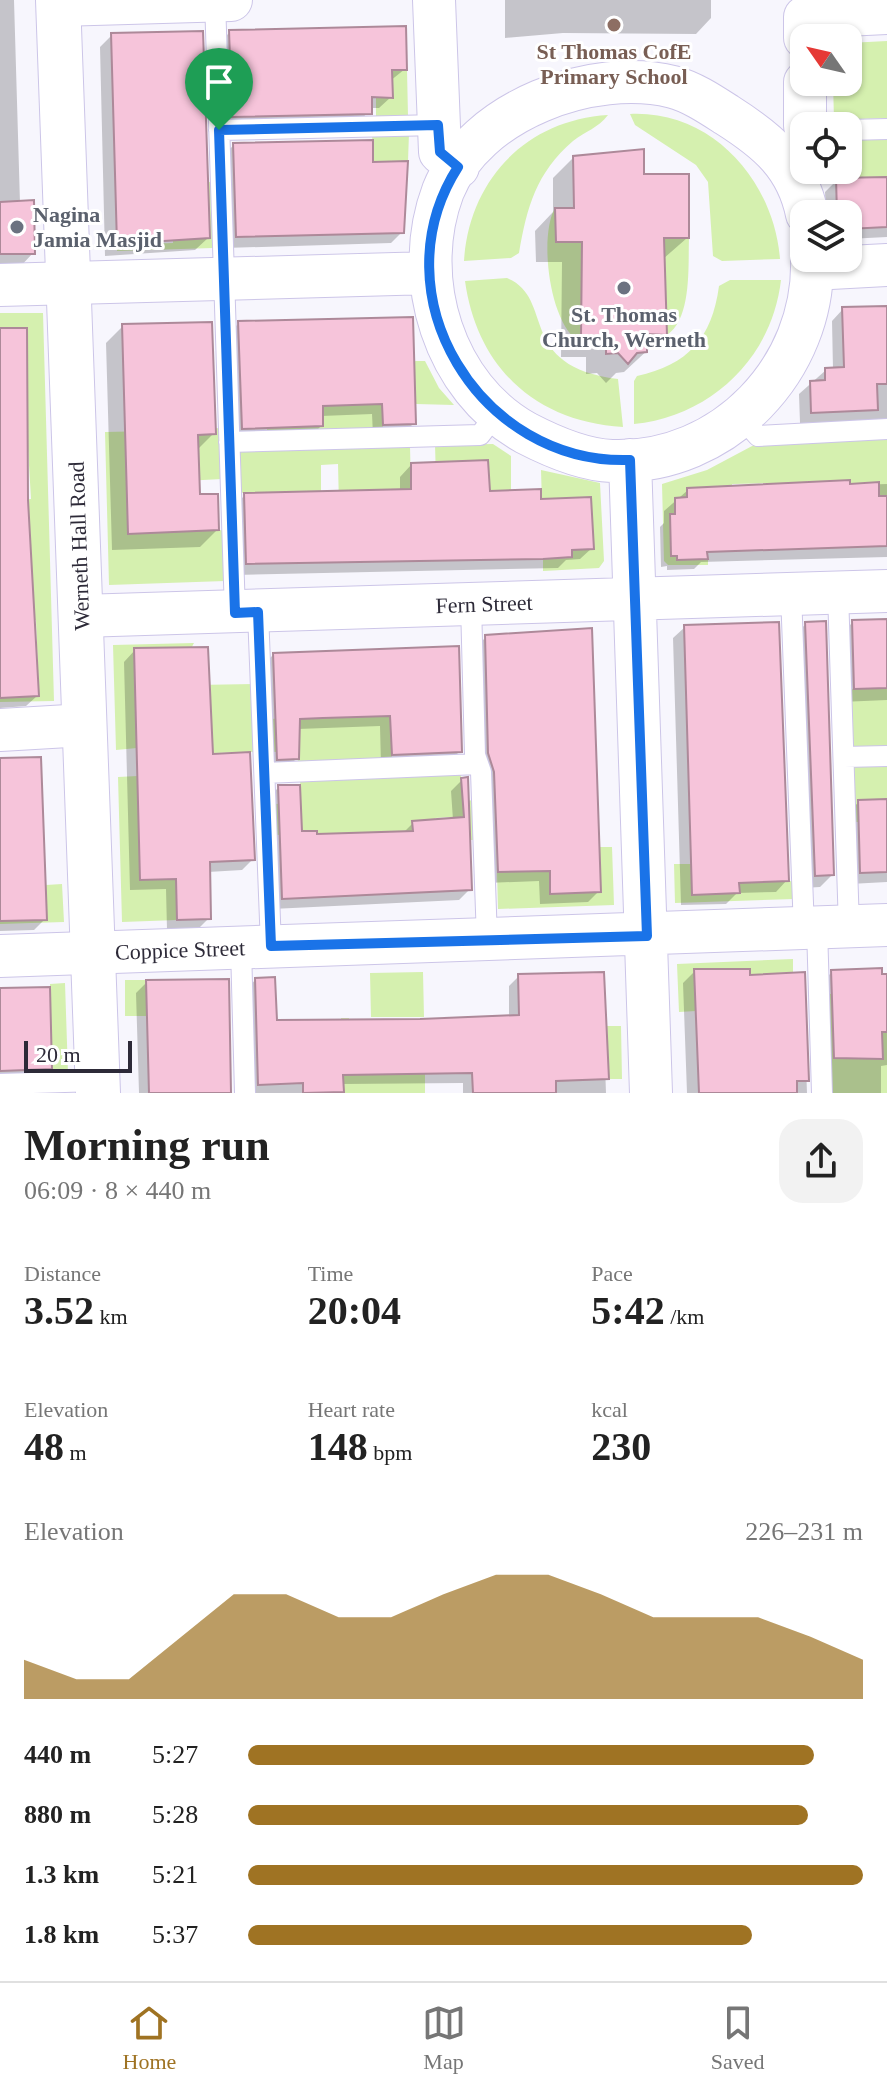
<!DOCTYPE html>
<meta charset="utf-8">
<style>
:root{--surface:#fff;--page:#f2f2f2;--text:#222;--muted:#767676;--line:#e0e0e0;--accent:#9f7323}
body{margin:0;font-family:"Times New Roman",serif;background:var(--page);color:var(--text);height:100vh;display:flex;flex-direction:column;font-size:30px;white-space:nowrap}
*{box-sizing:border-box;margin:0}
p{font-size:26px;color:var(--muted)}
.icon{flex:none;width:44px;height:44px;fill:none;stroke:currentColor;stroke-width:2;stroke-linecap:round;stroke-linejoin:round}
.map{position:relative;height:1093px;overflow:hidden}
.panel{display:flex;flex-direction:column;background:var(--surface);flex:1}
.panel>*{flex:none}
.needle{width:52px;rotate:304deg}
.buttons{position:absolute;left:790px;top:24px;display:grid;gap:16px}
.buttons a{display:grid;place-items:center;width:72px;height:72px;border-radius:16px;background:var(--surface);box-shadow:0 2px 6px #0004;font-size:40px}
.scale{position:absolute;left:24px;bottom:20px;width:108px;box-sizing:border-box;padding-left:8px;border:4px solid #2d2a38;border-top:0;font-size:22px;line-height:28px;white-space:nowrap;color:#2d2a38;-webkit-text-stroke:6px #fff;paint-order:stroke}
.pin{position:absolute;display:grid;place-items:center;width:68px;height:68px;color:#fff;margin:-82px -34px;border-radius:50% 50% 50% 0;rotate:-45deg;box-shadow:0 0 8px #0007}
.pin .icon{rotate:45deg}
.round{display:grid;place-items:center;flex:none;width:84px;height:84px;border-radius:24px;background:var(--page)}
.overview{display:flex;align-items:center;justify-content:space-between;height:136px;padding:0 24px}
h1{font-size:44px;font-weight:700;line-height:60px}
.metrics{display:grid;grid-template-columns:repeat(3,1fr);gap:12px;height:136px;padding:8px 24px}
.metrics div{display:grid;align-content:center}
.metrics b{font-size:40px;font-weight:700}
.metrics small{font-size:22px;font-weight:400}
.metrics p{font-size:22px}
.chart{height:224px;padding:16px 24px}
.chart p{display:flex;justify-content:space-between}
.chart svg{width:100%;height:144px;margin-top:8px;fill:var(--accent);opacity:.7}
ul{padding:0 24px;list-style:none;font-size:26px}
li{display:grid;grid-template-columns:128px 96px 1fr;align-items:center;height:60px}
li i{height:20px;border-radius:10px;background:var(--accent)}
.tabs{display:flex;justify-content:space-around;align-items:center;height:112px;border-top:2px solid var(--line);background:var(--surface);font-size:22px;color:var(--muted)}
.tabs a{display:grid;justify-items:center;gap:4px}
.tabs .on{color:var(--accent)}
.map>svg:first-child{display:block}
.green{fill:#d5f0af}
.shadow{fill:#0003}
.building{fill:#f6c4da;stroke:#ad8999;stroke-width:2}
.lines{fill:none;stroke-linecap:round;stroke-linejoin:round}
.service-casing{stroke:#ccc5e8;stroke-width:22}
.minor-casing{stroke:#ccc5e8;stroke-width:44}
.tertiary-casing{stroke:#ccc5e8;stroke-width:46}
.service{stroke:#fff;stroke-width:20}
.minor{stroke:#fff;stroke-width:42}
.tertiary{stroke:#fff;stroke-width:44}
.route-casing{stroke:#fff;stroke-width:16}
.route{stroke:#1a73e8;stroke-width:10}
.education-dot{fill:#8d6e63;stroke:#fff;stroke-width:3}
.worship-dot{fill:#6b7280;stroke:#fff;stroke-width:3}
.labels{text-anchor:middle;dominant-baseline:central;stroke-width:6;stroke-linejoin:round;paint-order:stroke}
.education-label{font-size:22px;font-weight:bold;fill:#785e54;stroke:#fff}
.worship-label{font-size:22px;font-weight:bold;fill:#5b616d;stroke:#fff;text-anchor:start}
.street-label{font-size:22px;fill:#2d2a38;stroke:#fff}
</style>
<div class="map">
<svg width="887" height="1093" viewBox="0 0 887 1093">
<rect width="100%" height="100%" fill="#f7f6fd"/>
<path class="green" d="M887,41V118L834,120L833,82H848V43Z
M392,70H407L408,116L376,117V97H392Z
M630,114C713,110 774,182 780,259L722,261L713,256L708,182L696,165L635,125Z
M608,115C598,128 586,131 573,141C536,173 527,207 519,253L511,258L464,261C469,180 526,120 608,115Z
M372,133H409L408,161L373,162Z
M887,137V177L836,179V170H848V139Z
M212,182L213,248L117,251V245L173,243L172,183Z
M555,208L556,242H582L581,337L577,340C549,320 539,236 555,208Z
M664,238H689C688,266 692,318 667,335Z
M507,278C556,298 515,366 618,379L623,427C535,422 477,367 465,281Z
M730,280H781C772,358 711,416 634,424V381L637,376C688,365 712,338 719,286Z
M0,313H43L54,701L0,702V698L39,696L36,620L0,621V501L31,499L27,431L0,420L28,419L27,328H0Z
M416,361H425L439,388L454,405L416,404V392H405L404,364Z
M323,384L367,405L382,404L383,431L267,433V386L323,416Z
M221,428L222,479L184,481L177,430Z
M150,431L128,534L224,530L225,581L109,585L105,432Z
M887,439V496H879L878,482L864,483L850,499L849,480L828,481V491L818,492V481H807L806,492L795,493V482L785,483V498H770L769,483L732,484L731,499L722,487L688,488L687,497L675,498V514H670L671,556L708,559V565H668L664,561L662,484L707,470L754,445Z
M493,444L511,456V490L502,491L491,509L488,460L473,461L437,512L435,445Z
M410,446L411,490L339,506L338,464L321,465V506L314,491L238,493V451Z
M541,470L600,483L604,561L599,568L543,571V559L571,558L572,550L594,548L591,497L562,498L542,504Z
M194,643L137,748L116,750L113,645Z
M254,684L256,752L213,753L211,707L196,685Z
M887,688V748H850L847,689Z
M390,703L392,759L298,763L297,751L273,752L271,719L284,718L285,730H300V719L382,716Z
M887,764V799L866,822H851L849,765Z
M461,774L463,801L476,800L478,840H467L451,824L450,817L435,818L436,841L424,821H412L413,842L318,852L317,831L277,835L275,804L301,803L300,780Z
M138,776L140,880L195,878L176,885L177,920L122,922L118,777Z
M599,847H612L614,905L498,909L497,872L550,871L551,893Z
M674,864H691L692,895L739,893V883L794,881V899L675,903Z
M62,884L64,922L0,924V921L47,920L46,885Z
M793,959V972L777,973V982L750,983L749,969H694L696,1011L679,1012L677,964Z
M423,972L424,1017H371L370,973Z
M125,980H146L147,1016H125Z
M65,983L68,1073H52L50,984Z
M829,994H841L883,1058L882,1032H887V1093H832Z
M341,1018H349L350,1035L387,1074L425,1073V1093H326L344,1091Z
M607,1026H621L622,1079H609Z"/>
<path class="shadow" d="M0,0H14L20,203L33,253L19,268H0Z
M505,0H711V18L696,34L563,33L505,38Z
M230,32L405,69L390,81L391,97L379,108H370L359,124L221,127L218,44Z
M112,35L208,238L195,250L105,256L100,47Z
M234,145L371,164L402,232L391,243L225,248L222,156Z
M574,157L642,176L687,238L663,259L665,334L624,372L616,373L606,383L597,373L586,374V357H561L562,262H536L535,231L553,212V178Z
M887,179V237L848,239V214H826L825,192L837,180Z
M887,307V421L800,423L799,394L826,370H833L832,321L843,309Z
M411,319L414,423L403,434L373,435L372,414L321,416V426L310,437L232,439L228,334L239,323Z
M123,326L214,433L196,451L198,496L217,530L200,547L112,550L106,343Z
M0,330L26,500L37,696L26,706L0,708Z
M411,465L488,493L539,501L592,548L580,559L566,560L558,568L236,575L234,506L245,495L400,492V477Z
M887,484V557L701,562L694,569L667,570V566L661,567L660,527L664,523V511L688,490Z
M887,621V700L841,702L839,636L853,622Z
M806,624L832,875L820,887L803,888L793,636Z
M685,627L787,880L776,892L737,893L726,904L681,905L673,638Z
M486,637L599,891L588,902L540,904L539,881L487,883L474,649Z
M135,650L211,756L253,859L242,870L208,872L209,918L198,929L167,930L166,889L130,890L124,662Z
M273,655L460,751L449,762L381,765L380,726L298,729L297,758L286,769L266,770L262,666Z
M0,760L45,919L34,930L0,931Z
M462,780L470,889L459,900L272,909L268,798L279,787L300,833H403L413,823L453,820L451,791Z
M887,801V882L850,884L847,813L859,802Z
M695,971L748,977L803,974L807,1093H687L683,983Z
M832,972L887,976V1065L881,1066V1093H824L821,983Z
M602,974L606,1093H463V1083L342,1084L340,1093H248L246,990L256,979L275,1022L509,1018V986L519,976Z
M147,982L230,1093H139L136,993Z
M0,990L50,1069L39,1080L0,1081Z"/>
<path class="building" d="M406,26L407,70H392L393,98L372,97V114L232,117L229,30Z
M203,31L210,238L117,244L111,33Z
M373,140V162L408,161L404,233L236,237L233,143Z
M644,149V174H689V238H664L667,335L647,334V352L637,353L628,364L618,353L606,354V337H581L582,242H556L555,208H574L573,156Z
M887,177V227L848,229V214H837L836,178Z
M34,200L35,254H0V202Z
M887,306V384H877L878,410L811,413L810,381L825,380V368L844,367L842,307Z
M413,317L416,424L383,425L382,404L323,406V426L242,429L238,321Z
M212,322L216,434L198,435L200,494H218L219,530L128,534L122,324Z
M0,328H27L28,500L39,696L0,698Z
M488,460L490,491L541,489V499L591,497L594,549L572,550V557L543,559L246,564L244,493L411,489V463Z
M850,480V484L879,482V496H887V546L707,552L708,559L677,560V556H671L670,514H675V498L687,497V488Z
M887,619V688L854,689L852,620Z
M826,621L834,875L815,876L805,622Z
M779,622L789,881L739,883L740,893L692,895L684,625Z
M592,628L601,892L550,894V871L498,872L494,772L488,753L485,635Z
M459,646L462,752L392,755L390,716L323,718L300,719L299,759L277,760L273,653Z
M208,647L213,754L250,752L255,860L210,862L211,919L177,920L176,879L140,880L134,648Z
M41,757L47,920L0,921V758Z
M468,777L472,890L282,899L278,785H300L302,831H317V834L413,831L412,821L464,817L461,778Z
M887,799V872L860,873L858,800Z
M882,968V974H887V1032H882L883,1059L834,1058L831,970Z
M694,969H750V975L805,972L809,1081H797V1093H699Z
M604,972L609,1079L556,1081V1093H473L472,1073L343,1075L344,1092L303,1093V1083L258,1085L255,978L275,977L277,1020L420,1019L519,1015L518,974Z
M229,979L231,1093H149L146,980Z
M50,987L52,1069L0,1071V988Z"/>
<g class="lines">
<defs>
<path id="service" d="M215,0L235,613
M219,130L438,125
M848,130L887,129
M741,417L758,436L887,429
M229,442L480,435L497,413
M838,593L849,927
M791,594L804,929
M471,604L475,755L481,772L487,939
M258,612L271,946
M844,757L887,756
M265,773L478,764
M817,928L822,1093
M241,948L245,1093
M0,1084L97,1081"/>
<path id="minor" d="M434,0L440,152L458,167
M59,5L231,0
M805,38V17L887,13
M805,82V126
M807,214C797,165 768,141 727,115C710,104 692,92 673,87C593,67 475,110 443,191C410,279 444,388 526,433C551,446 583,460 612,461C724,465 816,368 812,258
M812,269L887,265
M0,285L431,273
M630,460L651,1093
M81,616L887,591
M0,730L85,725
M0,956L887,925"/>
<path id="tertiary" d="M58,0L98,1093"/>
</defs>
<use href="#service" class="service-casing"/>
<use href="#minor" class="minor-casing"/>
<use href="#tertiary" class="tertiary-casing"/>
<use href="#service" class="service"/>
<use href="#minor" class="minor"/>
<use href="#tertiary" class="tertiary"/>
</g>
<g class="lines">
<defs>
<path id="route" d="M438,125L440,152L458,167C376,295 480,465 630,460L647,936L271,946L258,612L235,613L219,130Z"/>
</defs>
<use href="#route" class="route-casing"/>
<use href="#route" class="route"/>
</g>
<circle class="education-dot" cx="614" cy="25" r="8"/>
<g class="worship-dot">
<circle cx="17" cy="227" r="8"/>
<circle cx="624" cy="288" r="8"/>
</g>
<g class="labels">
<g class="education-label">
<text x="614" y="51">St Thomas CofE<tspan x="614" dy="25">Primary School</tspan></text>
</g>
<g class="worship-label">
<text x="33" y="214">Nagina<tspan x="33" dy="25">Jamia Masjid</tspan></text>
<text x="624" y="314" text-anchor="middle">St. Thomas<tspan x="624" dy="25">Church, Werneth</tspan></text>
</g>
<g class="street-label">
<text transform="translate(79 546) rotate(-92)">Werneth Hall Road</text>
<text transform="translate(484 604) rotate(-2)">Fern Street</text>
<text transform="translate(180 950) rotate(-2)">Coppice Street</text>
</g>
</g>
</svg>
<div class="buttons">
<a><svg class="needle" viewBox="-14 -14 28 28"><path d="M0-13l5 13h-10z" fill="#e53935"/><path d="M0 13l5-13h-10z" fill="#767676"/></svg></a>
<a><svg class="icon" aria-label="locate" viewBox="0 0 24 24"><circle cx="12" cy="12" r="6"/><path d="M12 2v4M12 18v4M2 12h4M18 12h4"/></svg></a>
<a><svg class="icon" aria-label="layers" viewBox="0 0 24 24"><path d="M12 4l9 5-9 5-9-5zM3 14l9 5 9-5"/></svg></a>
</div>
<div class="scale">20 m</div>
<div class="pin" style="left:219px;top:130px;background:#1e9e55"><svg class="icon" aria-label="arrive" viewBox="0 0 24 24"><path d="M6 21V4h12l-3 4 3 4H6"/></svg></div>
</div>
<section class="panel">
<div class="overview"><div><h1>Morning run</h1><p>06:09 · 8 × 440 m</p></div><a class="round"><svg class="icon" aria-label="share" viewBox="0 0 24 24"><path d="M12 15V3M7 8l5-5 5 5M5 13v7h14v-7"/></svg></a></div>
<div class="metrics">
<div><p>Distance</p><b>3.52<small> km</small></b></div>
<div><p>Time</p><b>20:04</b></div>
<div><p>Pace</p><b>5:42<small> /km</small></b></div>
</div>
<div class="metrics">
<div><p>Elevation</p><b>48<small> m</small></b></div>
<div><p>Heart rate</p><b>148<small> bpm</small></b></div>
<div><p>kcal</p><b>230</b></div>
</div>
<div class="chart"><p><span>Elevation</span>226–231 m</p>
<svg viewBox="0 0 160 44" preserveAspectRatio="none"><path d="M0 44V32L10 38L20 38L30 25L40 12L50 12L60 19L70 19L80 12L90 6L100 6L110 12L120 19L130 19L140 19L150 25L160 32V44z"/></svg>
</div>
<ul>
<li><b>440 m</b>5:27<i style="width:92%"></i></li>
<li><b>880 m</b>5:28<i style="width:91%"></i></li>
<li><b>1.3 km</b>5:21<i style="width:100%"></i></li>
<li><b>1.8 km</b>5:37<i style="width:82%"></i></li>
</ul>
</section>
<nav class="tabs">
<a class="on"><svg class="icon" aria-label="home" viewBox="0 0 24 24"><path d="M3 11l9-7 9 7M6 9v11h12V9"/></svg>Home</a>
<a><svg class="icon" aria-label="map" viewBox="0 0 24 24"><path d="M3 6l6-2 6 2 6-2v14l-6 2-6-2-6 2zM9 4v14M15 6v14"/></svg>Map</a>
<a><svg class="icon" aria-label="saved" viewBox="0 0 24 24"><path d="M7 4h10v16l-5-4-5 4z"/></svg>Saved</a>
</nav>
